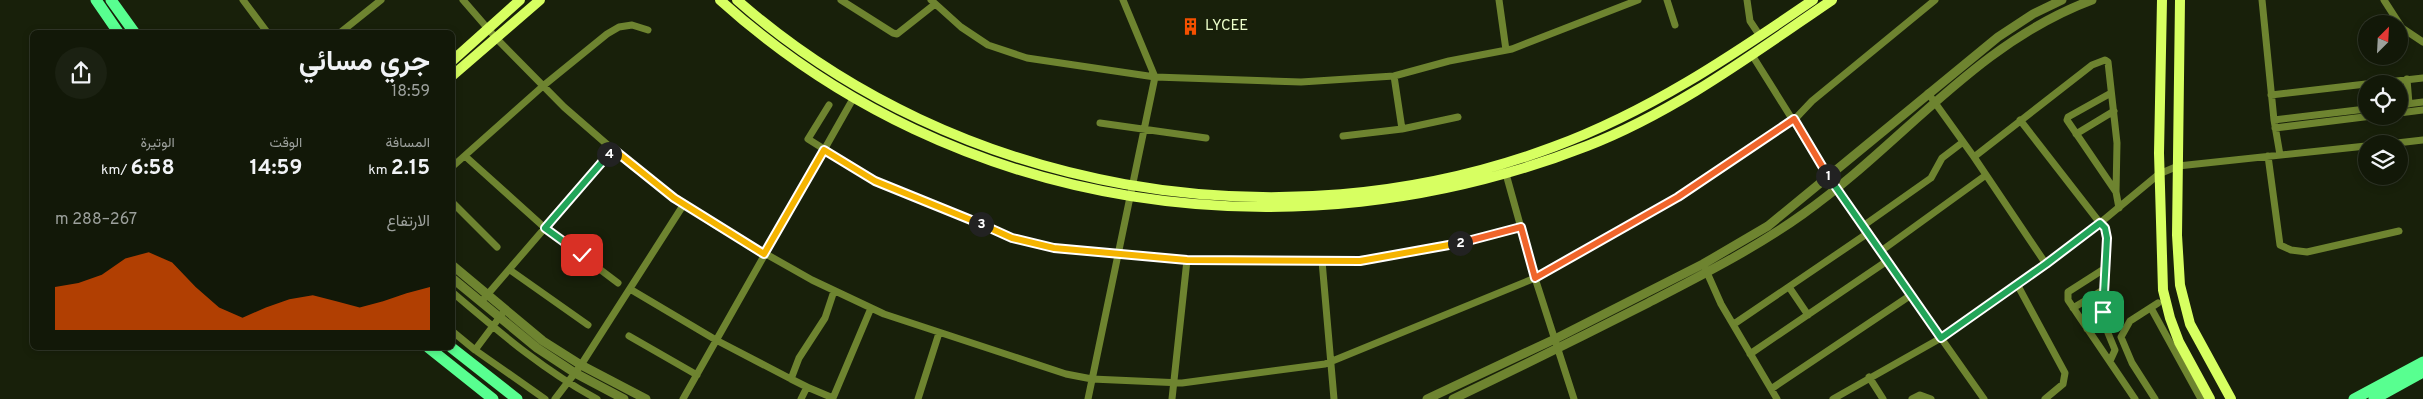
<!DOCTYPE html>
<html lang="ar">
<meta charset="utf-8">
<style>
:root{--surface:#121808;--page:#1b2112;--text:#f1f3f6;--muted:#9ca09c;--line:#313729;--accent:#f55000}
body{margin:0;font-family:Overpass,Vazirmatn,sans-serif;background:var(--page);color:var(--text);direction:rtl;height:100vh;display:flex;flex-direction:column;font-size:19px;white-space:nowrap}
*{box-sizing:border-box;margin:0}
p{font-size:16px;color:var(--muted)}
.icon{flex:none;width:28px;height:28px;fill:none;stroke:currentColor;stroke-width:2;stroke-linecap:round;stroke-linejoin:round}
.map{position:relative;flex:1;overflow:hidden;direction:ltr}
.drawer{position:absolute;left:30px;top:30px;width:425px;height:320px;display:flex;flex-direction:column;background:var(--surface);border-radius:8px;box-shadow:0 2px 8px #0003,0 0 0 1px var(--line);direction:rtl}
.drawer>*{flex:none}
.needle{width:32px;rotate:24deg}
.buttons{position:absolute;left:2358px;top:15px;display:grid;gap:10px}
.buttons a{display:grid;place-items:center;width:50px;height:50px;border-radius:50%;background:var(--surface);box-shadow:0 2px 8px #0003,0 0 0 1px var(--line);font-size:25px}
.pin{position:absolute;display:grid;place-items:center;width:42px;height:42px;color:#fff;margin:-21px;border-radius:10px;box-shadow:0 2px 8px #0006}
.km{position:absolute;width:25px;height:25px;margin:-12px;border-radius:50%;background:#222;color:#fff;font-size:14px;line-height:25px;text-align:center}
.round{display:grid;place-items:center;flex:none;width:52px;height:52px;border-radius:26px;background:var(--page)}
.summary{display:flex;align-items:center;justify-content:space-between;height:85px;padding:0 25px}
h1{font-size:28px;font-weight:700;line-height:38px}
.figures{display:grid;grid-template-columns:repeat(3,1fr);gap:8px;height:85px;padding:5px 25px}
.figures div{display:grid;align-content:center}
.figures b{font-size:21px;font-weight:700}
.figures small{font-size:14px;font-weight:400}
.figures p{font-size:14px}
.chart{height:140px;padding:10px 25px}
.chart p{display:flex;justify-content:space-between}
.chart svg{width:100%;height:90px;margin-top:5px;fill:var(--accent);opacity:.7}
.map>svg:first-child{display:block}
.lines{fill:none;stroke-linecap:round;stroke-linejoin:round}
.minor{stroke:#6e8430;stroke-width:7}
.tertiary{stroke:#6e8430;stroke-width:9}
.secondary{stroke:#d7ff61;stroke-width:10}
.trunk{stroke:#58ff90;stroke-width:11}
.split-1-casing{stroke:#fff;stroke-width:10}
.split-2-casing{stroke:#fff;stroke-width:10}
.split-3-casing{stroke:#fff;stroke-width:10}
.split-4-casing{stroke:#fff;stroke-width:10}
.split-5-casing{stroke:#fff;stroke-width:10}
.split-1{stroke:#22a559;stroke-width:6}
.split-2{stroke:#f0652b;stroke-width:6}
.split-3{stroke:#f5b400;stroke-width:6}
.split-4{stroke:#f5b400;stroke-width:6}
.split-5{stroke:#22a559;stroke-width:6}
.labels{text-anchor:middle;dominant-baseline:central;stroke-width:5;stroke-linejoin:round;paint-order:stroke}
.poi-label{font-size:15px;fill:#edffca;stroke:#18200a;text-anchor:start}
</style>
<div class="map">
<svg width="2423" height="399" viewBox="0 0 2423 399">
<rect width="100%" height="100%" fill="#18200a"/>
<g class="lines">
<path class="minor" d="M243,0L267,32
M463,0L496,38L564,107L633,167L713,224L812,280L884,314L1066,374L1092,379L1182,383L1325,364L1535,278L1678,197L1795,119L1812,101L1935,0
M841,0L893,33L897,34L935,4
M931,0L961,27L988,45L1027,58L1155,77L1301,82L1394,76L1449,61L1512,49L1638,0
M1499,0L1506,50
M1667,0L1675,25
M1747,0L1750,21L1760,36
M2262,0L2274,120L2280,155
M2384,0L2402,28L2423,42
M341,32L381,0
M1752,55L1836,189L1984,399
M1394,76L1402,129
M2407,79L2409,104
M2370,84L2423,78
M1928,93L1974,157
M2111,93L2068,117L2067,120L2116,192
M2271,95L2366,84
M829,105L808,139L875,181L1013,238L1054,248L1187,260
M2399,105L2423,102
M2399,113L2423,110
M2020,120L2100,223L2159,174L2178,166L2366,146
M2274,120L2366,109
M1100,123L1206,138
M2275,128L2372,116
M2076,134L2114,111
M1343,136L1402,129L1458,117
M2388,144L2423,140
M465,156L545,228L618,283
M2268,156L2280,245L2291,250L2307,252L2399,231
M452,167L543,86L607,34L619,27L632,25L648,30
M1506,174L1535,278L1574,399
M452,202L497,247
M1863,226L1931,178L1942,158L1963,142
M1881,251L1986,175
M1322,261L1334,399
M1705,268L1721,304L1777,399
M2104,269L2068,292V300L2135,399
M510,270L588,325
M2017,284L2065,373L2063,384L2045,399
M1789,287L1808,315
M630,289L716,340L791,379
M452,292C498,331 544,371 597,399
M481,302L613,149
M2073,308L2103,290
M2151,308L2201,399
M1734,324L1868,233
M2087,329L2104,317
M452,331L475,350L545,399
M629,336L697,375
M475,350L502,314
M1750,354L1887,261
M2110,361L2115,350L2108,333L2103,312L2107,238L2105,229L2100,223L2046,264L1974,157L2092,65L2105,60L2108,62L2117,143L2116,192L2119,208
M1869,377L1883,399
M807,387L833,398L871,308
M1771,389L1911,295
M555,399L581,365L684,204
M683,399L854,97
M801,399L807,387L791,379L799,358L825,318L834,291
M918,399L939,333
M1088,399L1155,77L1123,0
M1172,399L1187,260L1360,261L1454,245L1521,227
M1833,399L1941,338L2046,264
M1912,399L1920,395L1931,399
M2155,399L2132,363L2121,337L2130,321L2158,303"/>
<path class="tertiary" d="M452,265L543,341L581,365L646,399
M452,278L537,348L575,373L624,399
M1427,399L1555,339L1703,264L1768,226L1998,37L2033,14L2062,0
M1453,399C1518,368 1583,336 1648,303C1700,276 1754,249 1803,214C1901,145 1976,43 2092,0"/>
<path class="secondary" d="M720,0C957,214 1293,261 1587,146C1675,112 1754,53 1832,0
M737,0C957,193 1279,249 1553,147C1648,112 1730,57 1813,0
M2162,0L2159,153L2163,290L2170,318L2179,342L2210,399
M2180,0L2177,235L2180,285L2190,324L2231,399
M452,61L520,0
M452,76L540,0"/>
<path class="trunk" d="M96,0L118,32
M111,0L134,32
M429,348L493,399
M452,348L517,399
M2354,399L2423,362
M2374,399L2423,372"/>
</g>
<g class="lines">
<defs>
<path id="split-1" d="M1828,176L1941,338L2046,264L2100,223L2105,228L2107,238L2103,312"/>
<path id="split-2" d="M1460,243L1521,227L1535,278L1678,197L1794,119L1828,176"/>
<path id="split-3" d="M981,224L1012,238L1054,248L1187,260L1360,261L1460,243"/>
<path id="split-4" d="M609,154L613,149L674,198L764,254L824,150L875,181L981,224"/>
<path id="split-5" d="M582,255L545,228L609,154"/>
</defs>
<use href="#split-1" class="split-1-casing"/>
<use href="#split-2" class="split-2-casing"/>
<use href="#split-3" class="split-3-casing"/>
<use href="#split-4" class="split-4-casing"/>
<use href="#split-5" class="split-5-casing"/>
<use href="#split-1" class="split-1"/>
<use href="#split-2" class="split-2"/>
<use href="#split-3" class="split-3"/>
<use href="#split-4" class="split-4"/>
<use href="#split-5" class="split-5"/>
</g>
<defs>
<symbol id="building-bare" viewBox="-9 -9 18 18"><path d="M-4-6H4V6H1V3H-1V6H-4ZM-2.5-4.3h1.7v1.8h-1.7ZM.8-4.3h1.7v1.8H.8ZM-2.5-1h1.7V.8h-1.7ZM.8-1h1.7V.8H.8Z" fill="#f55000" stroke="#18200a" stroke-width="2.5" paint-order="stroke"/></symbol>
</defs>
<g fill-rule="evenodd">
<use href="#building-bare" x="1178" y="14" width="25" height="25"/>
</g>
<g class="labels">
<g class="poi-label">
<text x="1205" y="26">LYCEE</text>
</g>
</g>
</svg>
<div class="buttons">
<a><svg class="needle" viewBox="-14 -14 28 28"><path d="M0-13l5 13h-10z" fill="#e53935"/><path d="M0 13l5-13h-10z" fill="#9ca09c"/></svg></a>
<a><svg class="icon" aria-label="locate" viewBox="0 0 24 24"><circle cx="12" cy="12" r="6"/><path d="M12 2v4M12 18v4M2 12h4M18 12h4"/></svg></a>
<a><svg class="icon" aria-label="layers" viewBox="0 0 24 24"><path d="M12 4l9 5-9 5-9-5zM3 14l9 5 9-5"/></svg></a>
</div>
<div class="pin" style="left:2103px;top:312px;background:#1e9e55"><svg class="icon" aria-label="arrive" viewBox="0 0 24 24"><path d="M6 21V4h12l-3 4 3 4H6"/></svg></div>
<div class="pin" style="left:582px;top:255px;background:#d93025"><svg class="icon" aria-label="check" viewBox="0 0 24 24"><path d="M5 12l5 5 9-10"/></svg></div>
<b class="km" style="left:1828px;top:176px">1</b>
<b class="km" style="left:1460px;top:243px">2</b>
<b class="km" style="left:981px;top:224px">3</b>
<b class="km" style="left:609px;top:154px">4</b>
<section class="drawer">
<div class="summary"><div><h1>جري مسائي</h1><p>18:59</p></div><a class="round"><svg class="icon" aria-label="share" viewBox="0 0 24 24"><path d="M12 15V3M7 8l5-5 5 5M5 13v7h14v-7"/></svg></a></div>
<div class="figures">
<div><p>المسافة</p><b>2.15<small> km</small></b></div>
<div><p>الوقت</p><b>14:59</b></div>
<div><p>الوتيرة</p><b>6:58<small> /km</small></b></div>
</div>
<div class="chart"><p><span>الارتفاع</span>267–288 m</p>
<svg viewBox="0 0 160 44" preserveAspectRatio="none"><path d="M0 44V23L10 21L20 17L30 9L40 6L50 11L60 23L70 33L80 38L90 33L100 29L110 27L120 30L130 33L140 30L150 26L160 23V44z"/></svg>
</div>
</section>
</div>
